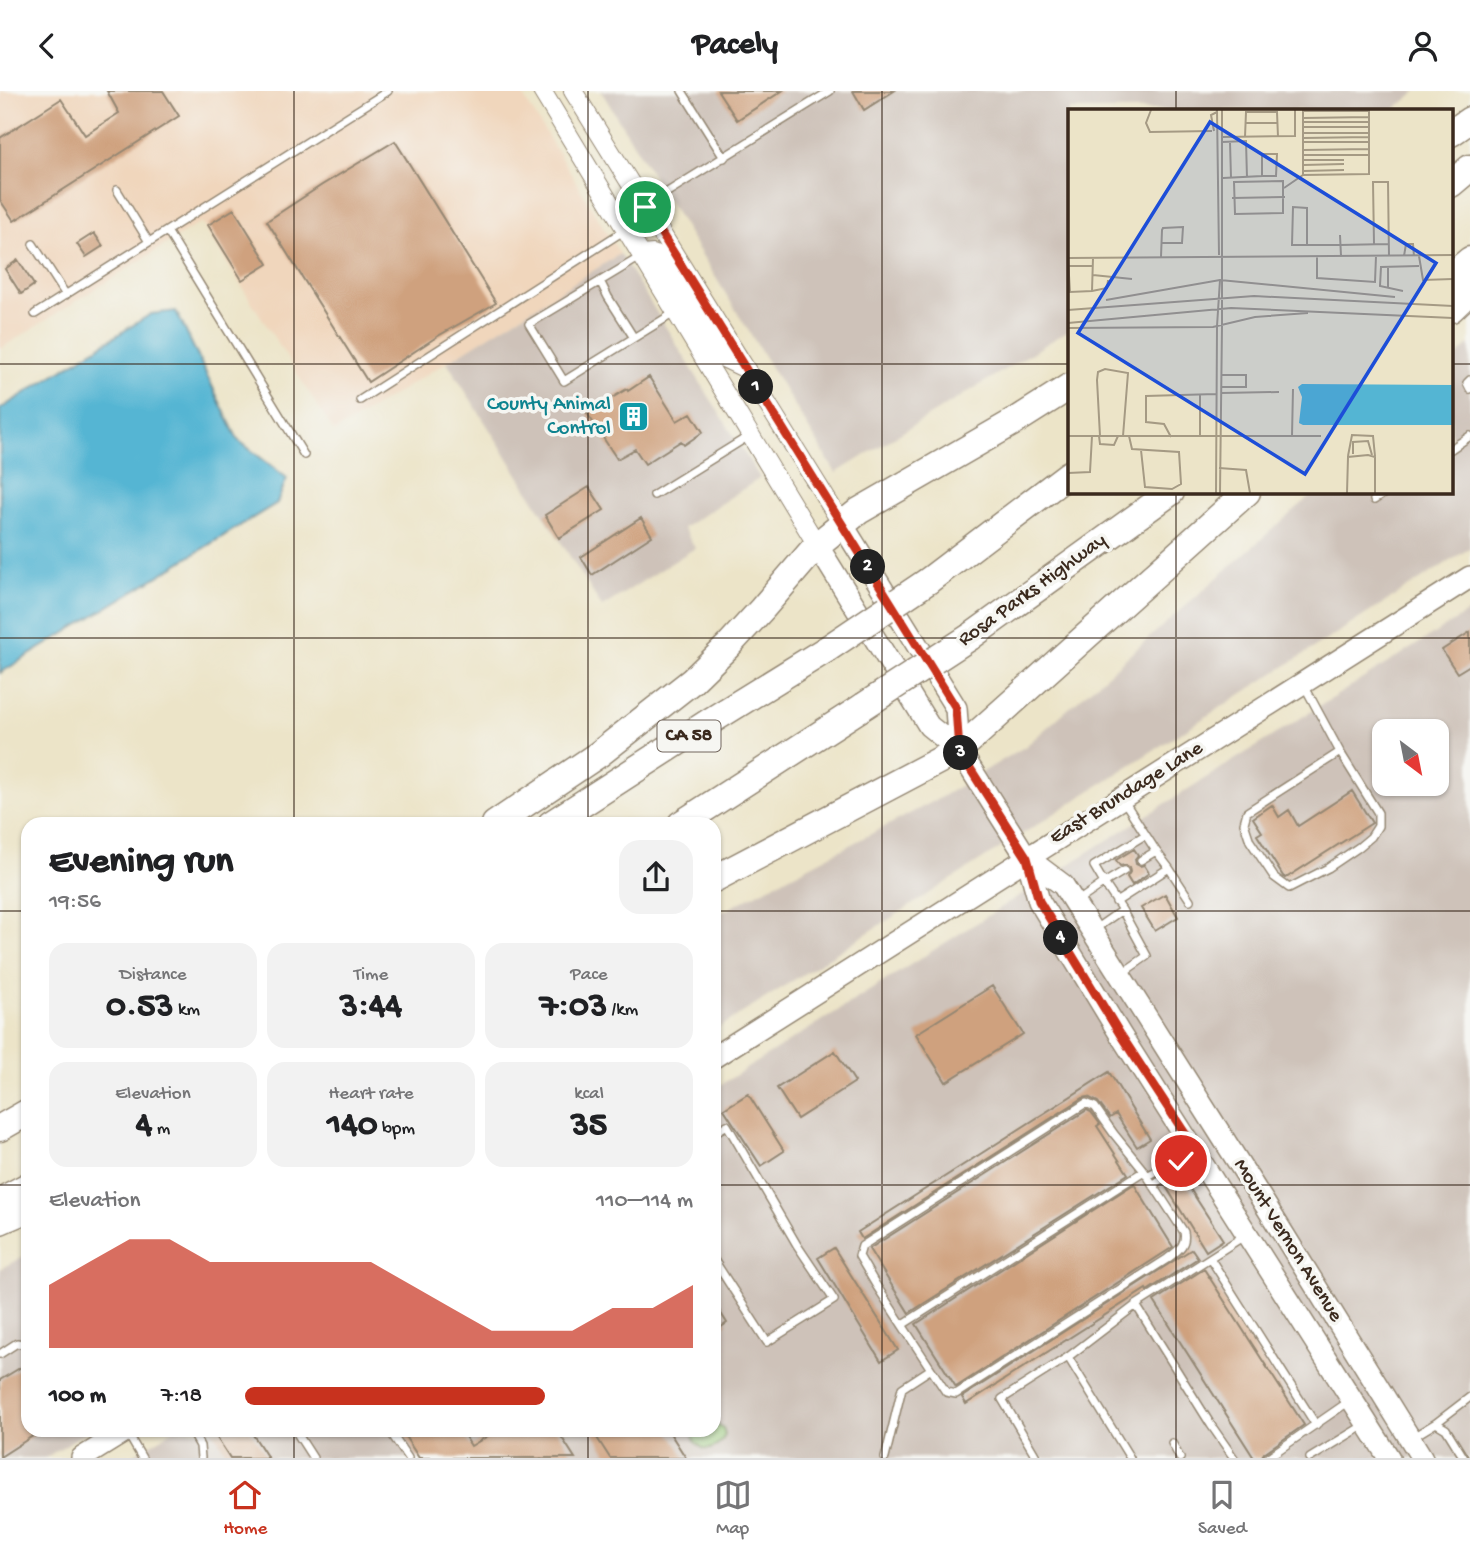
<!DOCTYPE html>
<meta charset="utf-8">
<style>
:root{--surface:#fff;--page:#f2f2f2;--text:#202124;--muted:#757577;--line:#e0e0e0;--accent:#c8321e}
body{margin:0;font-family:"Gochi Hand",sans-serif;background:var(--page);color:var(--text);height:100vh;display:flex;flex-direction:column;font-size:26px;white-space:nowrap}
*{box-sizing:border-box;margin:0}
p{font-size:23px;color:var(--muted)}
.icon{flex:none;width:38px;height:38px;fill:none;stroke:currentColor;stroke-width:2;stroke-linecap:round;stroke-linejoin:round}
.map{position:relative;flex:1;overflow:hidden}
.details{position:absolute;left:21px;top:726px;width:700px;height:620px;display:flex;flex-direction:column;background:var(--surface);border-radius:21px;box-shadow:0 2px 5px #0004}
.details>*{flex:none}
.needle{width:46px;rotate:148deg}
.controls{position:absolute;left:1372px;top:628px;display:grid;gap:14px}
.controls a{display:grid;place-items:center;width:77px;height:77px;border-radius:14px;background:var(--surface);box-shadow:0 2px 5px #0004;font-size:35px}
.pin{position:absolute;display:grid;place-items:center;width:60px;height:60px;color:#fff;margin:-30px;border:4px solid #fff;border-radius:50%;box-shadow:0 2px 7px #0007}
.km{position:absolute;width:35px;height:35px;margin:-18px;border-radius:50%;background:#222;color:#fff;font-size:19px;line-height:35px;text-align:center}
.round{display:grid;place-items:center;flex:none;width:74px;height:74px;border-radius:21px;background:var(--page)}
.summary{display:flex;align-items:center;justify-content:space-between;height:119px;padding:0 28px}
h1{font-size:38px;font-weight:700;line-height:52px}
.stats{display:grid;grid-template-columns:repeat(3,1fr);gap:10px;height:119px;padding:7px 28px}
.stats div{display:grid;align-content:center;border-radius:18px;background:var(--page);text-align:center}
.stats b{font-size:35px;font-weight:700}
.stats small{font-size:19px;font-weight:400}
.stats p{font-size:19px}
.chart{height:196px;padding:14px 28px}
.chart p{display:flex;justify-content:space-between}
.chart svg{width:100%;height:126px;margin-top:7px;fill:var(--accent);opacity:.7}
ul{padding:0 28px;list-style:none;font-size:23px}
li{display:grid;grid-template-columns:112px 84px 1fr;align-items:center;height:52px}
li i{height:18px;border-radius:9px;background:var(--accent)}
header{display:flex;justify-content:space-between;align-items:center;height:91px;padding:0 28px;background:var(--surface);font-size:32px;font-weight:700}
.menu{display:flex;justify-content:space-around;align-items:center;height:98px;border-top:2px solid var(--line);background:var(--surface);font-size:19px;color:var(--muted)}
.menu a{display:grid;justify-items:center;gap:4px}
.menu .current{color:var(--accent)}
.map>svg:first-child{display:block}
.built{fill:#f0d6bc}
.industrial{fill:#cec2b9;fill-rule:evenodd}
.green{fill:#95c777;stroke:#68784a;stroke-width:2}
.water{fill:#54b5d3;stroke:#487078;stroke-width:2}
.building{fill:#cfa17e}
.lines{fill:none;stroke-linecap:round;stroke-linejoin:round}
.service-casing{stroke:#948773;stroke-width:10}
.tertiary-casing{stroke:#948773;stroke-width:20}
.secondary-casing{stroke:#948773;stroke-width:24}
.motorway-casing{stroke:#948773;stroke-width:29}
.service{stroke:#fff;stroke-width:7}
.tertiary{stroke:#fff;stroke-width:18}
.secondary{stroke:#fff;stroke-width:21}
.motorway{stroke:#fff;stroke-width:26}
.motorway-bridge-casing{stroke:#948773;stroke-width:29;stroke-linecap:butt}
.motorway-bridge{stroke:#fff;stroke-width:26}
.route-casing{stroke:#fff;stroke-width:14}
.route{stroke:#c8321e;stroke-width:9}
.grid{fill:none;stroke:#3b2a1e;stroke-width:2;stroke-opacity:0.55}
.labels{text-anchor:middle;dominant-baseline:central;stroke-width:7;stroke-linejoin:round;paint-order:stroke}
.shield{fill:#f6f6f2;stroke:#73675e;stroke-width:2}
.shield-label{font-size:19px;font-weight:bold;fill:#3b2a1e}
.culture-label{font-size:21px;fill:#0d838f;stroke:#f6f6f2;text-anchor:end}
.street-label{font-size:21px;fill:#3b2a1e;stroke:#f6f6f2}
.inset-road{fill:none;stroke:#a59a84;stroke-width:2}
.view{fill:#1d4ed8;fill-opacity:0.15;stroke:#1d4ed8;stroke-width:3.5}
.inset-edge{fill:none;stroke:#3b2a1e;stroke-width:3.5}
</style>
<header><svg class="icon" aria-label="back" viewBox="0 0 24 24"><path d="M15 5l-7 7 7 7"/></svg>Pacely<svg class="icon" aria-label="person" viewBox="0 0 24 24"><circle cx="12" cy="8" r="4"/><path d="M4 21q1-7 8-7t8 7"/></svg></header>
<div class="map">
<svg width="1470" height="1367" viewBox="0 0 1470 1367">
<rect width="100%" height="100%" fill="#f6f6f2"/>
<filter id="ink" filterUnits="userSpaceOnUse"><feTurbulence type="fractalNoise" baseFrequency=".0143" numOctaves="2"/><feDisplacementMap in="SourceGraphic" scale="14" xChannelSelector="R" yChannelSelector="G"/><feConvolveMatrix kernelMatrix="1 2 1 2 8 2 1 2 1" color-interpolation-filters="sRGB"/></filter>
<filter id="wash" filterUnits="userSpaceOnUse"><feTurbulence type="fractalNoise" baseFrequency=".00686" numOctaves="4" result="noise"/><feDisplacementMap in="SourceGraphic" scale="28" xChannelSelector="R" yChannelSelector="G"/><feGaussianBlur stdDeviation="1.57" result="paint"/><feColorMatrix in="noise" values="0 0 0 0 0 0 0 0 0 0 0 0 0 0 0 0 0 1.4 0 .05"/><feComposite in="paint" operator="in"/></filter>
<g filter="url(#wash)">
<rect width="100%" height="100%" fill="#ece4c8"/>
<path class="built" d="M0,0H520L620,163L334,341L201,131L0,258Z"/>
<path class="industrial" d="M601,0H1417L1394,19H1069V239L836,382Z
M620,163L760,387L683,437L695,457L602,516L447,271Z
M1470,253V457L714,940V825L938,708L1026,655L1315,401H1451V271Z
M1470,520V1367H129L174,1339H714V998ZM1384,640H1437V693H1384Z
M28,1163V1339H89L45,1367H0V1178Z"/>
<path class="green" d="M714,1332L723,1338L725,1344C721,1353 713,1360 704,1358L695,1351L691,1339H714Z"/>
<path class="water" d="M176,220L238,349L287,387L277,412L0,582V318L151,223Z"/>
<g id="blocks">
<path class="building" d="M107,0H163L179,25L14,130L0,109V47L61,8L85,44L119,22Z
M718,0H782L737,29Z
M853,0H894L864,19Z
M395,50L496,212L438,245L368,291L267,130L322,94Z
M234,118L268,173L242,189L208,134Z
M94,142L103,155L86,166L77,153Z
M18,169L34,194L21,203L5,178Z
M649,286L677,330L691,322L703,341L684,354L681,350L645,373L635,358L617,368L587,322L627,298L628,300Z
M589,396L604,419L559,447L545,424Z
M641,427L652,445L592,484L581,466Z
M1470,541V574L1457,582L1442,559Z
M1352,700L1372,732L1286,787L1283,785L1257,744L1262,741L1253,727L1272,714L1279,726L1289,719L1298,735Z
M1134,758L1138,764L1135,768L1136,773L1140,775L1144,774L1149,782L1132,794L1127,786L1130,781L1129,776L1125,774L1120,775L1116,769Z
M1165,803L1178,826L1155,840L1141,817Z
M992,895L1023,943L946,991L916,943Z
M835,960L855,991L797,1028L777,997Z
M1109,981L1150,1048L1137,1056L1116,1023L1110,1027L1098,1011L1088,1006L1083,1007L862,1148L858,1141Z
M748,1003L784,1060L761,1075L724,1018Z
M1087,1019L1091,1021L1100,1033L1097,1035L1128,1083L909,1222L869,1158Z
M1181,1084L1223,1149L1206,1160L1165,1094Z
M1134,1093L1173,1156L956,1296L916,1233Z
M834,1157L898,1259L881,1270L818,1167Z
M1192,1158L1198,1167L1147,1200L1146,1198L966,1313L962,1306Z
M1204,1178L1304,1334L1264,1362L1261,1367H1254L1154,1210Z
M714,1211L727,1232L714,1241Z
M23,1275L28,1282V1339H42L0,1366V1289Z
M212,1339H250L268,1367H230Z
M401,1339H461L471,1355L491,1343L488,1339H557L575,1367H419Z
M592,1339H668L686,1367H610Z"/>
</g>
</g>
<g filter="url(#ink)">
<use href="#blocks" fill-opacity="0" stroke="#948773" stroke-width="2"/>
<g class="lines">
<defs>
<path id="service" d="M682,0L724,67
M117,99L149,151
M645,115L830,0
M167,140L304,364
M33,153L66,204
M642,165L529,233L564,290L674,222
M600,190L608,206L634,247
M35,223L388,0
M1470,289L1467,292L1470,298
M360,309L625,139
M1451,358L1470,345
M654,404L749,345
M1374,409L1386,401
M1305,596L1340,661L1378,722V735L1371,746L1359,756L1328,777L1289,797L1274,786L1250,750L1244,732L1247,721L1340,661
M1124,710L1156,760L1141,769
M1169,777L1190,809
M1078,810L1104,792L1094,775L1145,744
M1116,811L1169,777L1156,760
M1095,838L1122,819L1104,792L1124,780
M1121,883L1147,865L1122,819
M1086,1012L1095,1016L1114,1043L1144,1080L1184,1141C1187,1155 1177,1160 1167,1168L956,1303L946,1301L876,1194L859,1165L862,1155Z
M714,1042L727,1034L797,1154L834,1209L767,1251L714,1169
M1147,1085L1176,1069L1182,1070L1193,1063
M1152,1094L1177,1079L1182,1070
M1210,1167L1316,1334
M1136,1214L1211,1334L1234,1367
M902,1234L1144,1080
M0,1263L17,1252L28,1254
M1068,1266L1130,1367
M1436,1332L1470,1306
M93,1339L101,1353
M191,1339L200,1355L201,1367
M295,1339L313,1367
M389,1339L408,1367
M128,1343L142,1367
M1413,1346L1436,1332L1446,1338L1464,1367
M1172,1352L1180,1367
M885,1367L902,1297L931,1278
M1037,1367L1002,1308L1068,1266L1136,1214L1244,1145
M1267,1367L1351,1309
M1310,1367L1366,1333"/>
<path id="tertiary" d="M542,0L817,454
M573,0L842,433
M642,164L653,163L662,169L721,266L746,278"/>
<path id="secondary" d="M842,433L956,617L959,659
M817,454L929,635L959,659L1027,767L1039,810L1120,943L1389,1367
M1027,767L1063,794L1266,1115L1422,1367
M714,966L1470,486
M82,1367L127,1339"/>
<path id="motorway" d="M1451,42L1470,29
M1451,93L1470,77
M1451,185L1470,169
M1451,218L1470,200
M928,490L1069,383
M970,546L1171,401
M495,733L599,663L692,590L728,555L762,518L817,454L859,420L1017,329L1069,296
M551,733L709,631L827,558
M681,733L864,615
M714,788L959,659L1247,401
M0,1037L28,1021
M0,1110L28,1095
M0,1130L28,1118"/>
</defs>
<use href="#service" class="service-casing"/>
<use href="#tertiary" class="tertiary-casing"/>
<use href="#secondary" class="secondary-casing"/>
<use href="#motorway" class="motorway-casing"/>
<use href="#service" class="service"/>
<use href="#tertiary" class="tertiary"/>
<use href="#secondary" class="secondary"/>
<use href="#motorway" class="motorway"/>
<defs>
<path id="motorway-bridge" d="M827,558L928,490
M864,615L970,546"/>
</defs>
<use href="#motorway-bridge" class="motorway-bridge-casing"/>
<use href="#motorway-bridge" class="motorway-bridge"/>
</g>
</g>
<g class="lines" filter="url(#ink)">
<defs>
<path id="route" d="M645,116L956,617L959,660L1027,767L1039,810L1120,943L1197,1061L1181,1070"/>
</defs>
<use href="#route" class="route-casing"/>
<use href="#route" class="route"/>
</g>
<path class="grid" d="M294,0V733M588,0V733M882,0V1367M1176,0V19M0,273H1069M1451,273H1470M1176,401V1367M0,547H1470M0,820H28M714,820H1470M0,1094H28M714,1094H1470M294,1339V1367M588,1339V1367"/>
<defs>
<symbol id="building-square" viewBox="-11 -11 22 22"><rect x="-9" y="-9" width="18" height="18" rx="4" fill="#0f9aa8" stroke="#f6f6f2"/><path d="M-4-6H4V6H1V3H-1V6H-4ZM-2.5-4.3h1.7v1.8h-1.7ZM.8-4.3h1.7v1.8H.8ZM-2.5-1h1.7V.8h-1.7ZM.8-1h1.7V.8H.8Z" fill="#fff"/></symbol>
</defs>
<g fill-rule="evenodd">
<use href="#building-square" x="616" y="308" width="35" height="35"/>
</g>
<g class="labels">
<rect class="shield" x="657.5" y="629.5" width="63" height="31" rx="5"/>
<g class="shield-label">
<text x="689" y="645">CA 58</text>
</g>
<g class="culture-label">
<text x="611" y="314">County Animal<tspan x="611" dy="24">Control</tspan></text>
</g>
<g class="street-label">
<text transform="translate(1033 500) rotate(-36)">Rosa Parks Highway</text>
<text transform="translate(1127 703) rotate(-32)">East Brundage Lane</text>
<text transform="translate(1287 1150) rotate(58)">Mount Vernon Avenue</text>
</g>
</g>
<g transform="translate(1068 18)">
<rect width="385" height="385" fill="#ece4c8"/>
<path d="M234,275L385,276V316H235L231,314L234,288L230,278Z" fill="#54b5d3"/>
<path class="inset-road" d="M83,1L78,14L82,23L144,22M149,1L151,146M154,1V216M235,9L301,8M235,13H301M177,14H210M235,18H301M146,22L143,6L149,3M235,24H301M154,28L227,27V1M177,28L178,3H209L210,28M235,29L301,28M154,33L178,32L179,69M162,33L163,69M235,33H301M235,41L301,40M235,46H301M235,51H276M235,56L276,55M235,62L276,61M155,69L194,67V45H209L208,67H194M215,72V104L167,105L166,73ZM216,79L235,66L301,65V2H235V66M164,89L217,88M272,126L273,147M306,135L305,73H320L321,147M239,136V99L225,98L224,136H272L320,135M249,147V169L307,173L308,147M336,147L338,135H345L346,147M351,147L355,171L385,170M93,148L94,121L95,119L115,118L114,134H94M0,149L2,183L24,182L25,149M0,149L385,146M1,157H25M320,157V179M25,166L64,170M24,182L39,179L40,171M335,182L312,177L313,158L351,157M38,191L152,171L327,188M0,201L186,187L385,197M0,214L163,199L385,209M149,217L152,171M0,219L145,218L187,208L240,204M153,278H178V266H154M153,284L211,283M132,285V328M0,327H253M31,327L32,335L46,336L50,327M32,327L29,271L30,263L37,260L60,264L55,327M61,327L64,340L111,343L113,375L104,380L77,378L73,341M224,327L225,280M103,328L96,315L78,313V287L148,285M285,345V333L300,332L304,346M280,347L284,326L305,327L307,347M151,359L178,361L182,384M0,364L22,363L24,327M148,384L149,218M152,384L154,216M279,384L280,348L300,346L307,348V384"/>
<path class="view" d="M142,13L368,154L237,365L10,224Z"/>
<rect width="385" height="385" class="inset-edge"/>
</g>
</svg>
<div class="controls">
<a><svg class="needle" viewBox="-14 -14 28 28"><path d="M0-13l5 13h-10z" fill="#e53935"/><path d="M0 13l5-13h-10z" fill="#757577"/></svg></a>
</div>
<div class="pin" style="left:645px;top:116px;background:#1e9e55"><svg class="icon" aria-label="arrive" viewBox="0 0 24 24"><path d="M6 21V4h12l-3 4 3 4H6"/></svg></div>
<div class="pin" style="left:1181px;top:1070px;background:#d93025"><svg class="icon" aria-label="check" viewBox="0 0 24 24"><path d="M5 12l5 5 9-10"/></svg></div>
<b class="km" style="left:756px;top:296px">1</b>
<b class="km" style="left:868px;top:476px">2</b>
<b class="km" style="left:961px;top:662px">3</b>
<b class="km" style="left:1061px;top:847px">4</b>
<section class="details">
<div class="summary"><div><h1>Evening run</h1><p>19:56</p></div><a class="round"><svg class="icon" aria-label="share" viewBox="0 0 24 24"><path d="M12 15V3M7 8l5-5 5 5M5 13v7h14v-7"/></svg></a></div>
<div class="stats">
<div><p>Distance</p><b>0.53<small> km</small></b></div>
<div><p>Time</p><b>3:44</b></div>
<div><p>Pace</p><b>7:03<small> /km</small></b></div>
</div>
<div class="stats">
<div><p>Elevation</p><b>4<small> m</small></b></div>
<div><p>Heart rate</p><b>140<small> bpm</small></b></div>
<div><p>kcal</p><b>35</b></div>
</div>
<div class="chart"><p><span>Elevation</span>110–114 m</p>
<svg viewBox="0 0 160 44" preserveAspectRatio="none"><path d="M0 44V22L10 14L20 6L30 6L40 14L50 14L60 14L70 14L80 14L90 22L100 30L110 38L120 38L130 38L140 30L150 30L160 22V44z"/></svg>
</div>
<ul>
<li><b>100 m</b>7:18<i style="width:67%"></i></li>
</ul>
</section>
</div>
<nav class="menu">
<a class="current"><svg class="icon" aria-label="home" viewBox="0 0 24 24"><path d="M3 11l9-7 9 7M6 9v11h12V9"/></svg>Home</a>
<a><svg class="icon" aria-label="map" viewBox="0 0 24 24"><path d="M3 6l6-2 6 2 6-2v14l-6 2-6-2-6 2zM9 4v14M15 6v14"/></svg>Map</a>
<a><svg class="icon" aria-label="saved" viewBox="0 0 24 24"><path d="M7 4h10v16l-5-4-5 4z"/></svg>Saved</a>
</nav>
